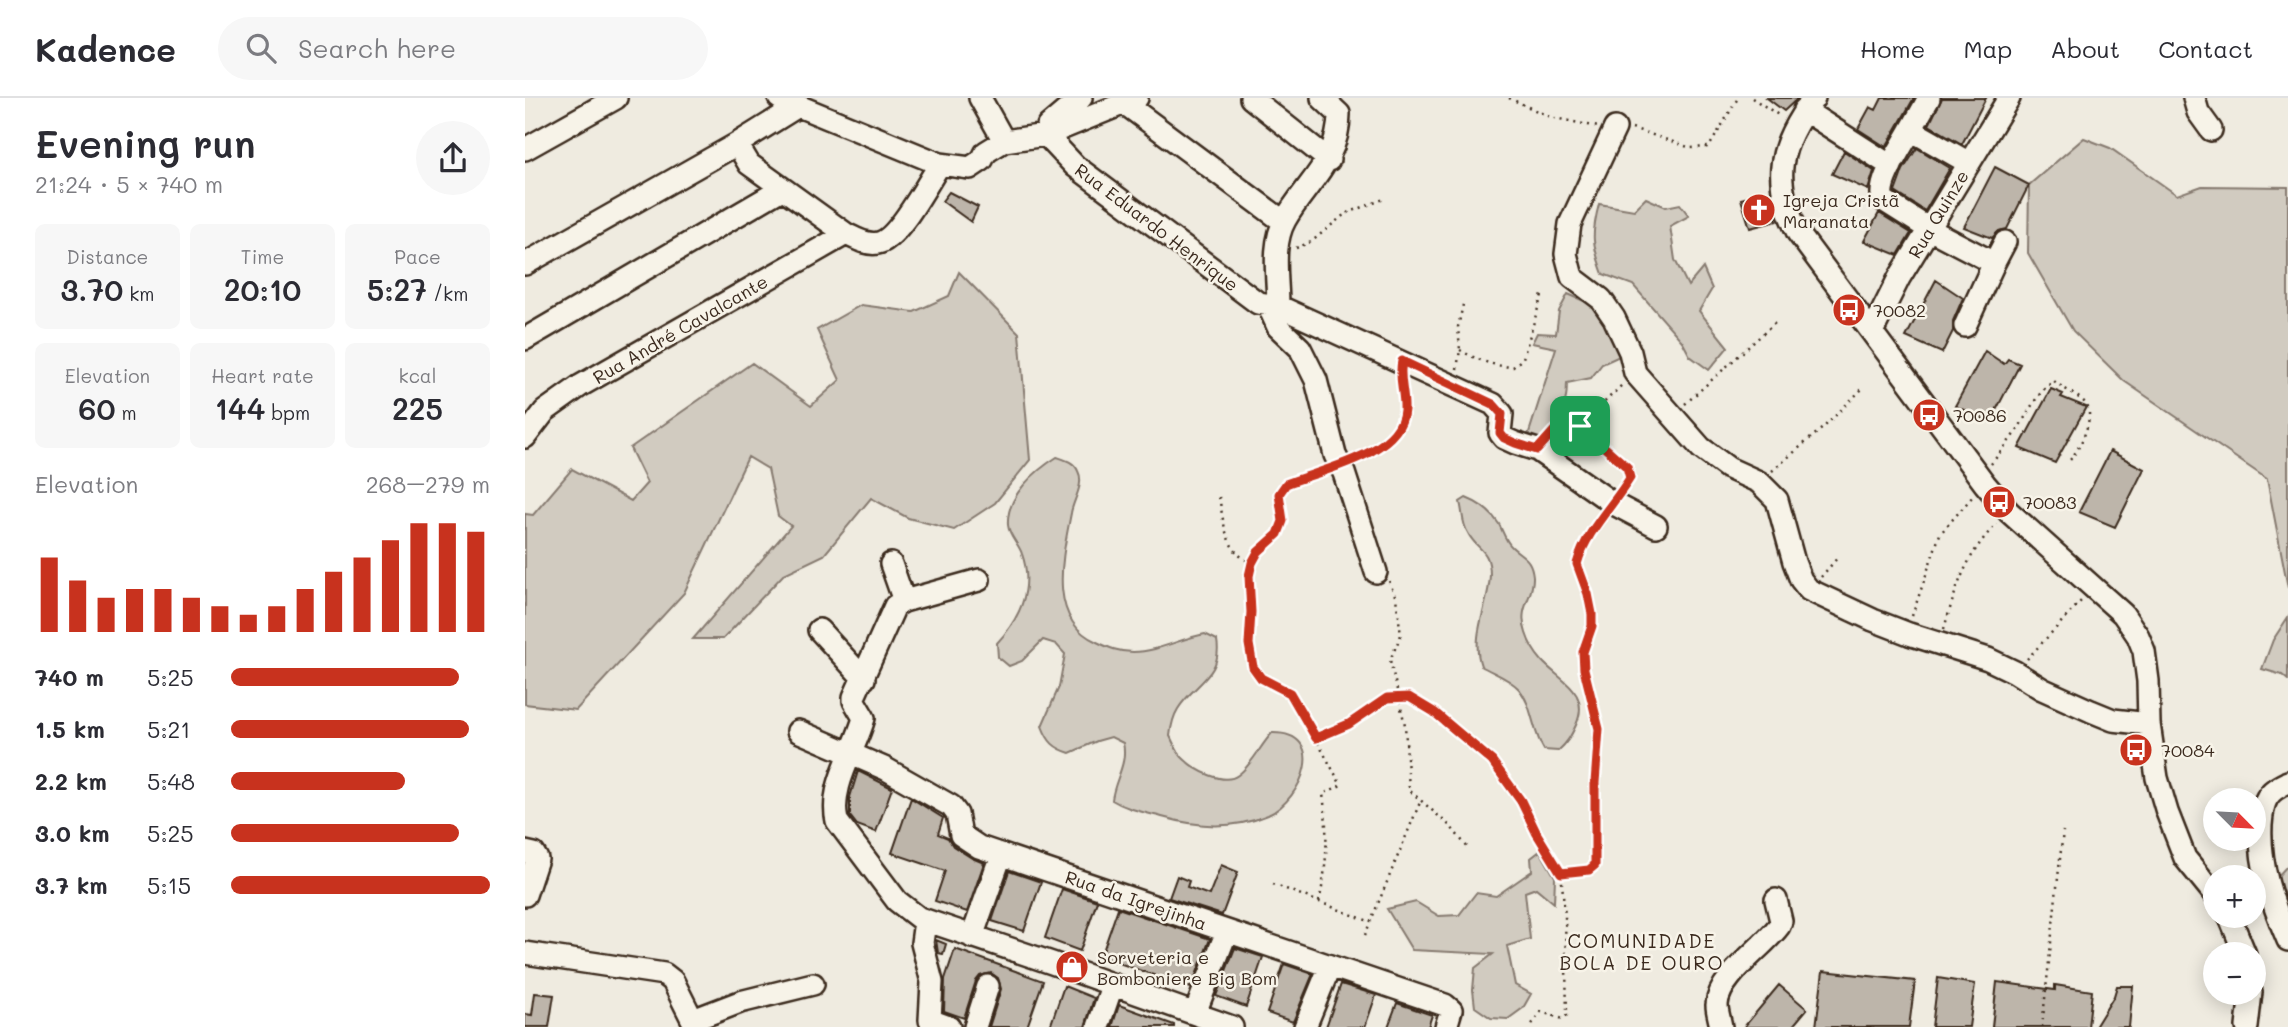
<!DOCTYPE html>
<meta charset="utf-8">
<style>
:root{--surface:#fff;--page:#f7f7f7;--text:#2b2b33;--muted:#7c7c81;--line:#e1e1e2;--accent:#c8321e}
body{margin:0;font-family:Mali,sans-serif;background:var(--page);color:var(--text);height:100vh;display:flex;flex-direction:column;font-size:26px;white-space:nowrap}
*{box-sizing:border-box;margin:0}
p{font-size:23px;color:var(--muted)}
.icon{flex:none;width:38px;height:38px;fill:none;stroke:currentColor;stroke-width:2;stroke-linecap:round;stroke-linejoin:round}
.map{position:relative;flex:1;overflow:hidden}
.sheet{display:flex;flex-direction:column;background:var(--surface);width:525px}
.sheet>*{flex:none}
.needle{width:46px;rotate:114deg}
.controls{position:absolute;left:1678px;top:690px;display:grid;gap:14px}
.controls a{display:grid;place-items:center;width:63px;height:63px;border-radius:50%;background:var(--surface);box-shadow:0 4px 18px #0003;font-size:35px}
.pin{position:absolute;display:grid;place-items:center;width:60px;height:60px;color:#fff;margin:-30px;border-radius:14px;box-shadow:0 4px 10px #0006}
.round{display:grid;place-items:center;flex:none;width:74px;height:74px;border-radius:37px;background:var(--page)}
.summary{display:flex;align-items:center;justify-content:space-between;height:119px;padding:0 35px}
h1{font-size:38px;font-weight:600;line-height:52px}
.metrics{display:grid;grid-template-columns:repeat(3,1fr);gap:10px;height:119px;padding:7px 35px}
.metrics div{display:grid;align-content:center;border-radius:10px;background:var(--page);text-align:center}
.metrics b{font-size:30px;font-weight:600}
.metrics small{font-size:19px;font-weight:400}
.metrics p{font-size:19px}
.chart{height:196px;padding:14px 35px}
.chart p{display:flex;justify-content:space-between}
.chart svg{width:100%;height:126px;margin-top:7px;stroke:var(--accent);stroke-width:6}
ul{padding:0 35px;list-style:none;font-size:23px}
li{display:grid;grid-template-columns:112px 84px 1fr;align-items:center;height:52px}
li i{height:18px;border-radius:9px;background:var(--accent)}
header{display:flex;align-items:center;gap:42px;box-sizing:border-box;height:98px;padding:0 35px;background:var(--surface);border-bottom:2px solid var(--line)}
header strong{font-size:33px}
nav{display:flex;gap:38px;margin-inline-start:auto;font-size:24px}
.search{width:490px;height:63px;background:var(--page);display:flex;align-items:center;gap:18px;box-sizing:border-box;padding:0 24px;border-radius:38px;color:var(--muted);font-size:26px}
main{display:flex;flex:1;min-height:0}
.map>svg:first-child{display:block}
.green{fill:#d1cbc0;stroke:#867a6f;stroke-width:2}
.building{fill:#bdb5aa;stroke:#3b2a1e;stroke-width:2}
.lines{fill:none;stroke-linecap:round;stroke-linejoin:round}
.minor-casing{stroke:#3b2a1e;stroke-width:26}
.path{stroke:#3b2a1e;stroke-width:2.5;stroke-dasharray:2 5;stroke-linecap:butt}
.minor{stroke:#f7f3e8;stroke-width:21}
.route-casing{stroke:#fff;stroke-width:14}
.route{stroke:#c8321e;stroke-width:9}
.labels{text-anchor:middle;dominant-baseline:central;stroke-width:5;stroke-linejoin:round;paint-order:stroke}
.poi-label{font-size:18px;fill:#3b2a1e;stroke:#f7f3e8;text-anchor:start}
.street-label{font-size:18px;fill:#3b2a1e;stroke:#f7f3e8}
.neighbourhood-label{font-size:19px;letter-spacing:2px;fill:#3b2a1e;stroke:#f7f3e8}
</style>
<header>
<strong>Kadence</strong>
<div class="search"><svg class="icon" aria-label="search" viewBox="0 0 24 24"><circle cx="10" cy="10" r="6"/><path d="M15 15l6 6"/></svg>Search here</div>
<nav><a>Home</a><a>Map</a><a>About</a><a>Contact</a></nav>
</header>
<main>
<section class="sheet">
<div class="summary"><div><h1>Evening run</h1><p>21:24 · 5 × 740 m</p></div><a class="round"><svg class="icon" aria-label="share" viewBox="0 0 24 24"><path d="M12 15V3M7 8l5-5 5 5M5 13v7h14v-7"/></svg></a></div>
<div class="metrics">
<div><p>Distance</p><b>3.70<small> km</small></b></div>
<div><p>Time</p><b>20:10</b></div>
<div><p>Pace</p><b>5:27<small> /km</small></b></div>
</div>
<div class="metrics">
<div><p>Elevation</p><b>60<small> m</small></b></div>
<div><p>Heart rate</p><b>144<small> bpm</small></b></div>
<div><p>kcal</p><b>225</b></div>
</div>
<div class="chart"><p><span>Elevation</span>268–279 m</p>
<svg viewBox="0 0 160 44" preserveAspectRatio="none"><path d="M5 44V18M15 44V26M25 44V32M35 44V29M45 44V29M55 44V32M65 44V35M75 44V38M85 44V35M95 44V29M105 44V23M115 44V18M125 44V12M135 44V6M145 44V6M155 44V9"/></svg>
</div>
<ul>
<li><b>740 m</b>5:25<i style="width:88%"></i></li>
<li><b>1.5 km</b>5:21<i style="width:92%"></i></li>
<li><b>2.2 km</b>5:48<i style="width:67%"></i></li>
<li><b>3.0 km</b>5:25<i style="width:88%"></i></li>
<li><b>3.7 km</b>5:15<i style="width:100%"></i></li>
</ul>
</section>
<div class="map">
<svg width="1763" height="929" viewBox="0 0 1763 929">
<rect width="100%" height="100%" fill="#efebe0"/>
<filter id="ink" filterUnits="userSpaceOnUse"><feTurbulence type="fractalNoise" baseFrequency=".0143" numOctaves="2"/><feDisplacementMap in="SourceGraphic" scale="14" xChannelSelector="R" yChannelSelector="G"/><feConvolveMatrix kernelMatrix="1 2 1 2 8 2 1 2 1" color-interpolation-filters="sRGB"/></filter>
<g filter="url(#ink)">
<path class="green" d="M1559,40L1585,50L1652,97L1677,88L1763,89V490L1742,381L1599,283L1548,233L1503,155L1504,87Z
M1121,100L1141,109L1155,106L1164,118L1145,128L1150,162L1163,188L1178,170L1187,191L1174,213L1203,249L1184,272L1165,258L1157,243L1108,187L1078,176C1067,146 1066,137 1074,106L1109,112Z
M434,174L494,235L505,362L470,405L429,432L383,420L346,400L299,457L259,476L198,541H168L266,428L253,418L243,371L223,359L159,495L51,612L0,606V416L8,417L47,371L106,403L122,385L105,350L227,265L286,308L315,282L292,232L336,207L389,214L424,198Z
M1043,196L1075,210L1099,256L1077,266L1066,280L1042,285C1042,315 1033,325 1011,345L1002,341L1031,250L1007,245L1012,235L1031,236L1034,213Z
M532,359C541,362 549,364 553,373C560,386 548,402 546,415C538,457 521,522 572,544C584,550 594,554 608,554C633,554 656,540 680,536L692,542C698,578 669,585 653,611C648,619 646,629 645,638C649,646 652,655 659,661C670,672 699,688 713,677C727,667 735,648 747,635C804,634 778,701 743,717C708,732 673,729 637,719C619,714 603,712 587,702C589,682 603,666 598,645L586,639L572,643L545,655C529,650 523,644 517,628L534,589L540,556L531,546L518,542L497,563L484,568L473,559L472,545C495,520 509,490 497,456C494,446 484,438 483,427C481,398 510,373 532,359Z
M941,400C954,405 966,414 974,426C978,434 981,444 987,449C999,460 1006,460 1008,478C1009,501 992,508 1001,535C1004,545 1010,555 1017,563C1035,583 1066,593 1051,627C1046,638 1042,645 1033,653L1019,652C1007,633 1008,608 994,591C984,580 968,575 956,568C945,536 964,508 965,477C965,450 952,453 943,435C937,426 938,415 935,404Z
M1763,519V582L1757,577L1737,571L1748,542Z
M1015,753L1030,779L1029,805L1011,790L1000,794L1005,841L982,848L990,887L1006,896L998,910L983,921L966,920L950,909L948,892L950,870L968,856L887,852L862,811L891,804L914,818L934,817L951,795L971,798L1007,773L1006,760Z
M1763,767V813H1762L1749,782Z"/>
<path class="building" d="M1242,0H1273L1259,13Z
M1357,0H1389L1361,49L1333,31L1345,9L1351,12Z
M1417,0H1461L1437,46L1404,27Z
M1392,50L1425,70L1400,113L1370,94L1378,72Z
M1319,53L1349,73L1343,92L1307,76Z
M1470,69L1504,87L1482,131L1474,133L1467,140L1439,129Z
M424,94L453,109L446,124L417,103Z
M1243,94L1252,123L1225,130L1216,101Z
M1354,115L1386,135L1373,157L1339,143Z
M1411,182L1438,200L1428,223V233L1417,255L1381,239Z
M1460,253L1479,266L1483,261L1495,266L1465,324L1430,308Z
M1526,291L1538,296L1536,299L1561,309L1530,365L1494,350Z
M1585,353L1619,371L1590,429L1554,414Z
M333,673L367,690L351,734L332,727L325,718V699Z
M386,700L418,720L413,736L423,740L428,748L447,760L459,765L442,814L410,803L420,773L367,755Z
M696,767L713,774L697,817L644,800L652,778L664,783L662,789L684,797Z
M484,773L516,784L499,833L467,823Z
M537,791L572,803L555,853L520,840Z
M593,810L685,841L666,890L576,859Z
M411,842L421,846L418,856L413,855Z
M710,850L738,859L721,909L691,898Z
M430,851L518,883L502,929H464L476,891L473,880L466,875L455,878L451,883L439,920L419,913L420,881Z
M759,866L788,876L768,924L742,915Z
M1298,873L1390,883L1384,929H1291Z
M1413,880L1450,886L1444,929H1407Z
M1472,884L1530,892V887L1567,893L1563,929H1467Z
M816,886L851,897L840,929H801Z
M1254,887L1282,911L1267,929H1219Z
M539,888L569,900L560,929H525Z
M1592,888H1608L1604,929H1570L1589,898Z
M10,895L29,897L24,929H0V916L7,917Z
M872,905L907,917L903,929H863Z
M594,907L649,927V929H587Z"/>
<g class="lines">
<defs>
<path id="minor" d="M254,0L415,66L445,70L457,62L461,54L479,43L521,37L612,0
M455,0L479,43
M556,0L523,28L521,37L550,68L733,205L753,208L968,306L977,316L975,335L979,340L990,345L1012,352L1089,406L1131,428
M726,0L804,62
M1289,0C1253,47 1246,82 1273,135L1460,386L1484,414L1598,516L1613,538L1619,553L1623,583L1624,626L1632,680L1642,714L1660,760L1690,797
M1669,0L1673,14L1686,32
M599,5L759,124
M1279,12L1366,68
M1090,30L1045,126L1041,156L1047,179L1076,201L1089,220L1105,254L1110,275L1176,350L1203,370L1234,384L1252,402L1269,464L1276,482L1284,492L1348,522L1384,536L1463,561L1490,574L1517,591L1566,613L1588,622L1624,626
M1386,32L1404,0
M212,46L224,66L321,136C332,141 341,147 353,145C373,142 403,84 415,66
M0,51L91,0
M1444,65L1386,32C1377,49 1351,85 1358,102L1404,131L1469,165L1480,144
M0,166L212,46L273,8
M743,207L753,229L775,250L791,282L810,357L819,375L851,474
M753,208C753,181 746,147 760,122C781,85 814,63 814,16L797,0
M1440,228L1469,165
M1347,234L1374,180L1484,0
M0,241L257,91
M0,339L20,313L55,288L321,136
M366,466L379,503
M454,482L379,503L370,508L329,599V603L339,620C330,653 304,688 312,723L372,803L394,820L527,865L707,929
M294,532L339,581
M273,633L361,671L426,708L432,716L436,737L454,749L920,907L926,912L921,929
M1763,684C1755,688 1746,692 1742,700C1737,708 1737,718 1736,727C1734,767 1747,805 1763,842
M0,754L9,756L12,761L0,797
M1704,817L1720,856
M400,823L397,845L407,884L405,922L424,929
M447,839L476,757
M0,855L139,876L148,883L171,929
M670,915L702,833
M168,922L215,904L288,886
M450,929L463,888
M573,929L587,888
M780,929L805,868
M1196,929C1195,922 1192,914 1192,907C1193,879 1238,850 1254,828L1256,823L1251,802
M1722,929L1726,894"/>
</defs>
<use href="#minor" class="minor-casing"/>
<path class="path" d="M984,0L1025,19L1073,29
M1227,0L1255,18
M1107,30L1166,50L1184,49L1213,0
M771,150L786,144L820,116L859,101
M935,252C952,262 968,268 988,269L998,260L1017,197
M932,271L935,252L933,229L939,202
M1160,306L1251,224
M1055,328L1102,369L1105,380L1099,390
M1023,340L1029,333L1055,328L1097,287
M833,361C851,354 877,333 879,313C879,304 877,293 875,284
M1466,366C1475,355 1484,343 1493,331C1504,314 1511,295 1529,283C1537,290 1557,300 1561,306C1571,318 1554,353 1544,363
M1247,373L1300,328L1339,289
M694,399C699,425 700,454 727,465
M1296,479L1314,458
M864,483L871,500L876,537L865,562L880,627L884,692L926,729L943,750
M1387,518L1415,436L1448,398
M1419,531C1430,492 1442,454 1472,426
M1502,561L1557,502
M791,640L824,626L862,600L884,599L909,614L967,663L996,703L1012,736L1036,774L1040,818L1042,917L1038,921L1016,914L1005,929
M1036,774L1064,772L1070,767V686L1074,631L1059,571L1058,554L1067,528V516L1063,496L1052,466L1061,441L1079,418
M748,786L846,824
M794,804C803,765 803,735 798,696L816,687L766,595L736,580L728,569L724,546L726,514L724,478L727,465L733,455L753,436L758,423L754,396L761,386L800,372
M840,837L896,702
M1517,929L1538,733"/>
<use href="#minor" class="minor"/>
</g>
</g>
<g class="lines" filter="url(#ink)">
<defs>
<path id="route" d="M877,263L968,306L977,316L975,335L979,340L990,345L1012,352L1029,333L1055,328L1102,369L1105,380C1087,409 1061,433 1052,466L1063,496L1067,516V528L1058,554L1059,571L1074,631L1070,685V767L1064,772L1036,775L1012,736L996,703L967,663L909,614L884,599L862,600L824,626L791,640L765,595L736,580L728,569L724,546L726,514L724,478L727,465L733,454L753,436L758,423L754,396L761,386C794,372 876,357 879,312C880,295 873,280 877,263Z"/>
</defs>
<use href="#route" class="route-casing"/>
<use href="#route" class="route"/>
</g>
<defs>
<symbol id="church-disc" viewBox="-11 -11 22 22"><circle r="9.5" fill="#c8321e" stroke="#f7f3e8"/><path d="M-1.2-6h2.4v3.5h3.3v2.4h-3.3V6h-2.4V-.1h-3.3v-2.4h3.3Z" fill="#fff"/></symbol>
<symbol id="bus-disc" viewBox="-11 -11 22 22"><circle r="9.5" fill="#c8321e" stroke="#f7f3e8"/><path d="M-5-6H5V4H4V6H2V4H-2V6H-4V4H-5ZM-3.5-4V0h7V-4ZM-3.5 1.2v1.5H-2V1.2ZM2 1.2v1.5H3.5V1.2Z" fill="#fff"/></symbol>
<symbol id="shop-disc" viewBox="-11 -11 22 22"><circle r="9.5" fill="#c8321e" stroke="#f7f3e8"/><path d="M-5-2.5h2.3a2.7 3.5 0 0 1 5.4 0H5L5.5 6h-11ZM-1.5-2.5h3a1.5 2.3 0 0 0-3 0Z" fill="#fff"/></symbol>
</defs>
<g fill-rule="evenodd">
<use href="#church-disc" x="1215" y="93" width="38" height="38"/>
<use href="#bus-disc" x="1305" y="193" width="38" height="38"/>
<use href="#bus-disc" x="1385" y="298" width="38" height="38"/>
<use href="#bus-disc" x="1455" y="385" width="38" height="38"/>
<use href="#bus-disc" x="1592" y="633" width="38" height="38"/>
<use href="#shop-disc" x="528" y="850" width="38" height="38"/>
</g>
<g class="labels">
<g class="poi-label">
<text x="1258" y="102">Igreja Cristã<tspan x="1258" dy="21">Maranata</tspan></text>
<text x="1348" y="212">70082</text>
<text x="1428" y="317">70086</text>
<text x="1498" y="404">70083</text>
<text x="1636" y="652">70084</text>
<text x="572" y="859">Sorveteria e<tspan x="572" dy="21">Bomboniere Big Bom</tspan></text>
</g>
<g class="street-label">
<text transform="translate(1413 116) rotate(-59)">Rua Quinze</text>
<text transform="translate(632 129) rotate(37)">Rua Eduardo Henrique</text>
<text transform="translate(155 231) rotate(-30)">Rua André Cavalcante</text>
<text transform="translate(611 802) rotate(19)">Rua da Igrejinha</text>
</g>
<g class="neighbourhood-label">
<text x="1117" y="842">COMUNIDADE<tspan x="1117" dy="22">BOLA DE OURO</tspan></text>
</g>
</g>
</svg>
<div class="controls">
<a><svg class="needle" viewBox="-14 -14 28 28"><path d="M0-13l5 13h-10z" fill="#e53935"/><path d="M0 13l5-13h-10z" fill="#7c7c81"/></svg></a>
<a>+</a>
<a>−</a>
</div>
<div class="pin" style="left:1055px;top:328px;background:#1e9e55"><svg class="icon" aria-label="arrive" viewBox="0 0 24 24"><path d="M6 21V4h12l-3 4 3 4H6"/></svg></div>
</div>
</main>
